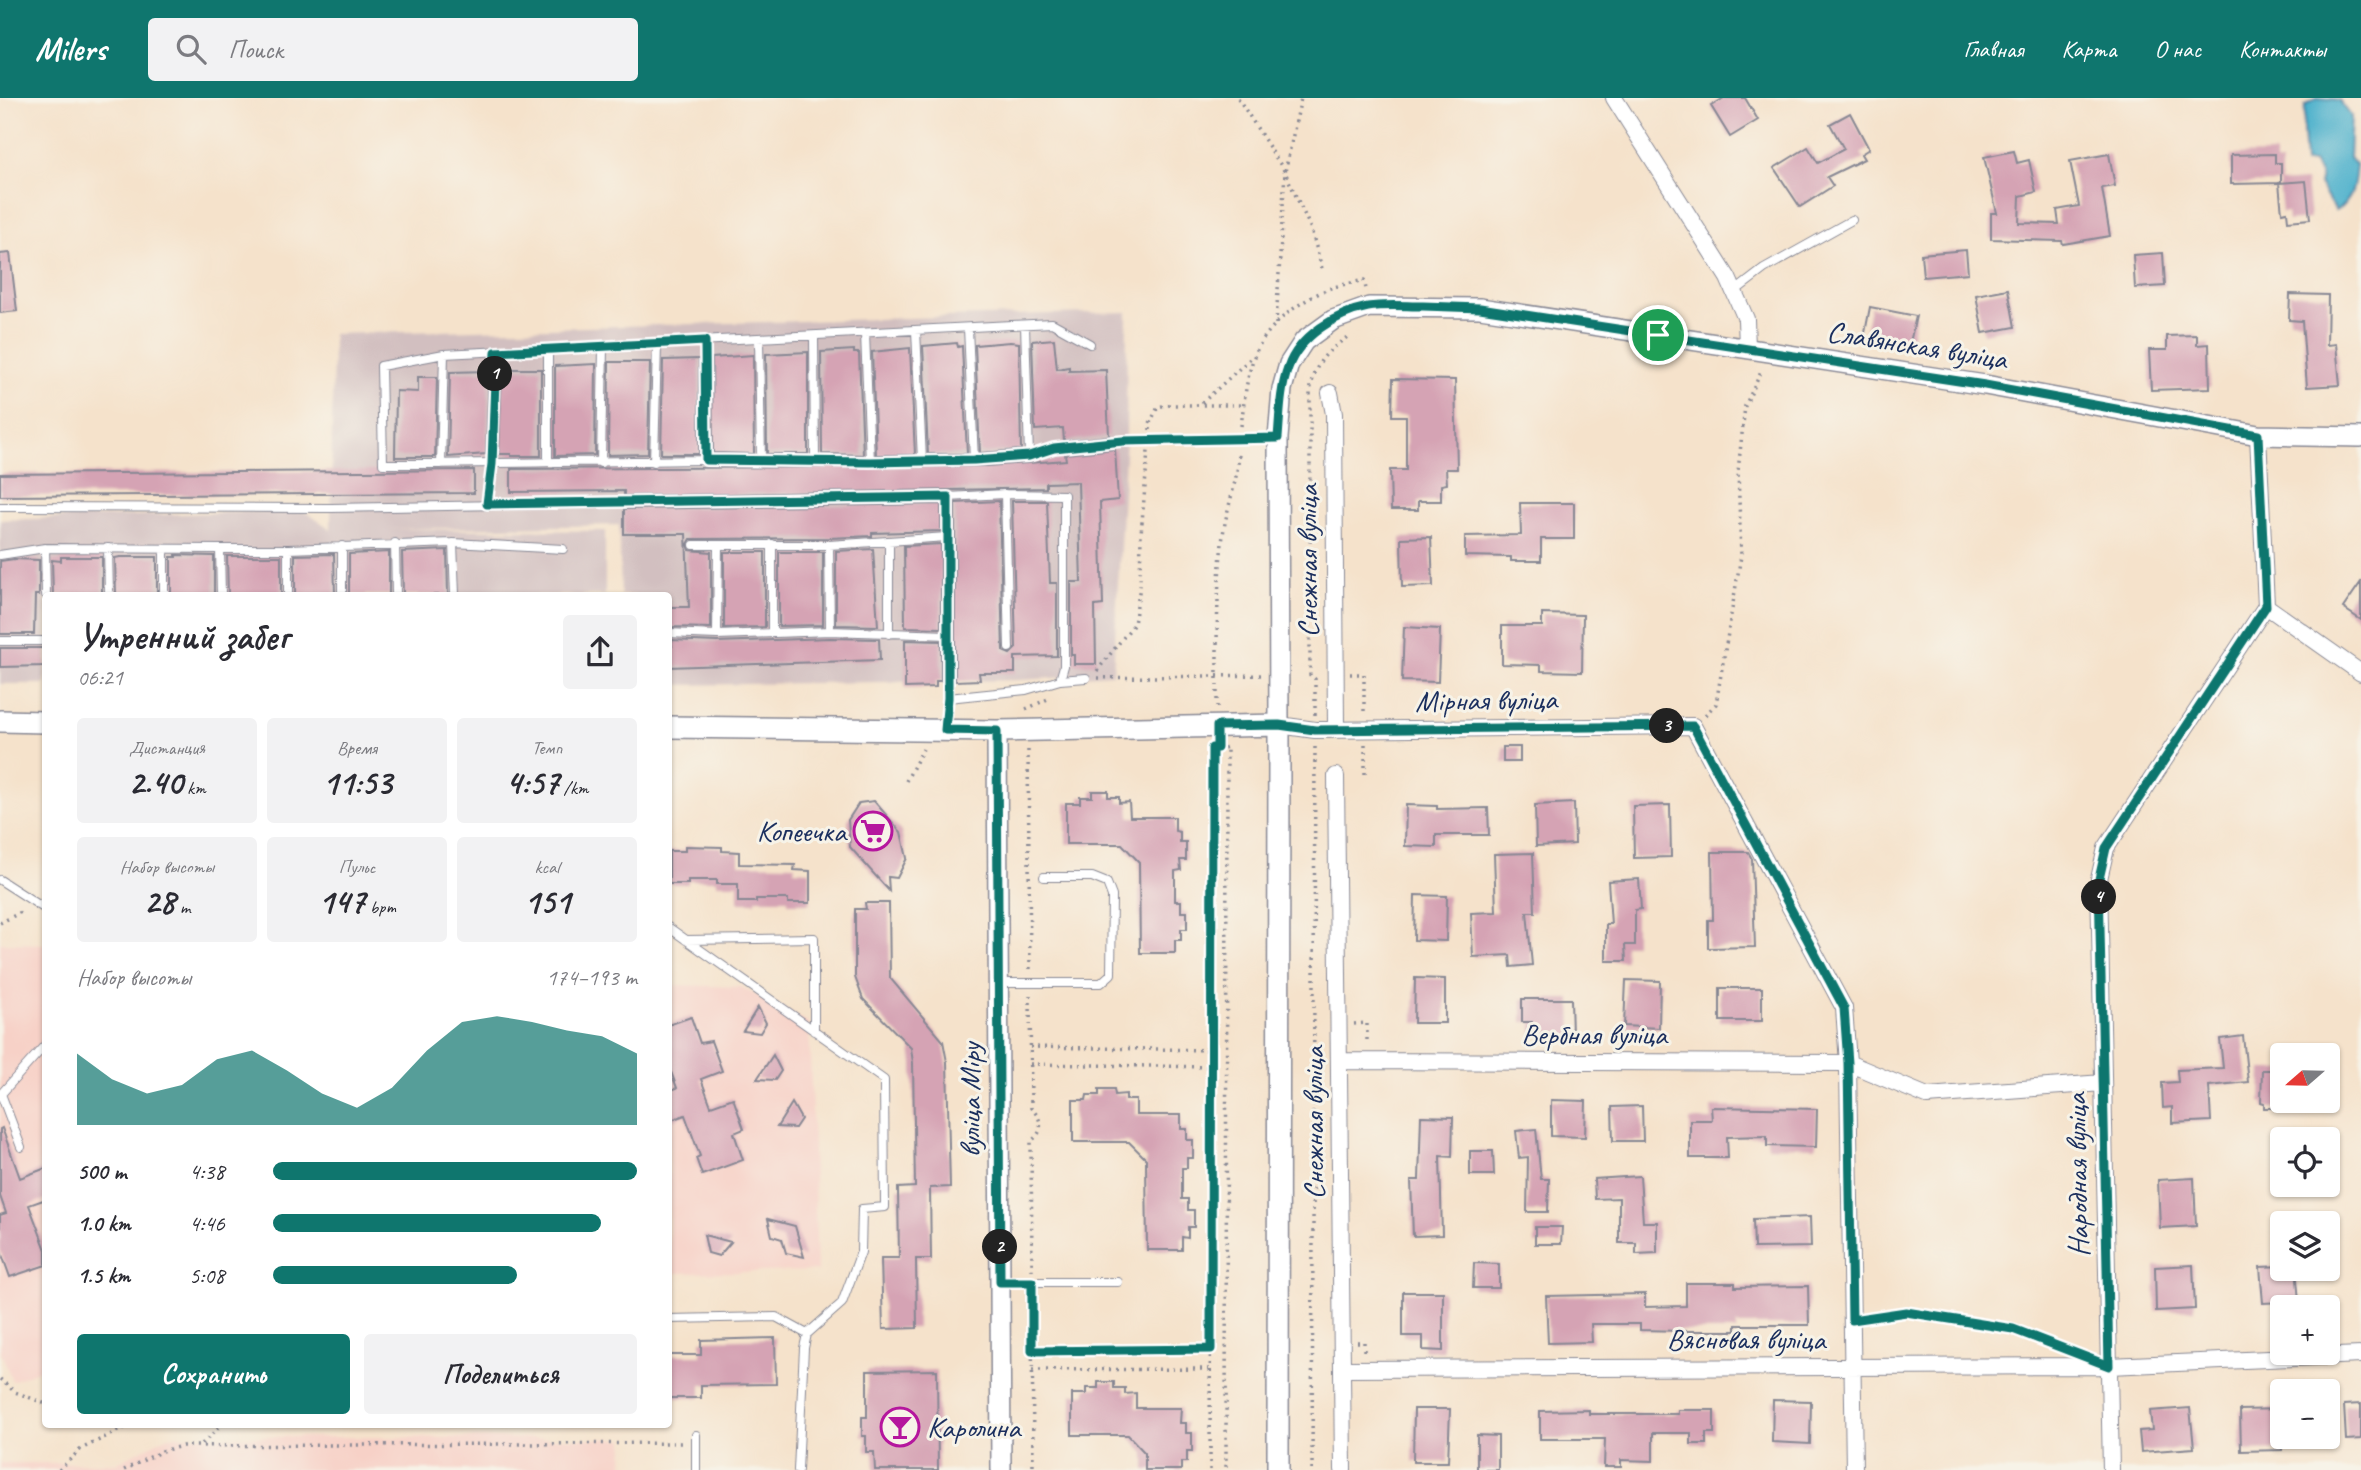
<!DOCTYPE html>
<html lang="ru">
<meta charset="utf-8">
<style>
:root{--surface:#fff;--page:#f2f2f3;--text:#2b2b33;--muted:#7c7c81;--accent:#0f766e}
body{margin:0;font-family:Caveat,sans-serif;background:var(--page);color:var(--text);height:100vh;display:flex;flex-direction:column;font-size:26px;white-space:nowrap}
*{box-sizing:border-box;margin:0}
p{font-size:23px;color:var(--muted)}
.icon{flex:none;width:38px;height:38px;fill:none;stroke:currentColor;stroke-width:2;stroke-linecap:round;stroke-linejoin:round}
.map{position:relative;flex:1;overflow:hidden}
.details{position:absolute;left:42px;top:494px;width:630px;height:836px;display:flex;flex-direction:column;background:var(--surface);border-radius:7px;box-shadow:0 2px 5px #0004}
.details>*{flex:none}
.needle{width:46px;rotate:250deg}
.fabs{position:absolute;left:2270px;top:945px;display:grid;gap:14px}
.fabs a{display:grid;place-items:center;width:70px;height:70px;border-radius:7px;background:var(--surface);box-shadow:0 2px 5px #0004;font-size:35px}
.pin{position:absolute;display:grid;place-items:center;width:60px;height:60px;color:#fff;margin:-30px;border:4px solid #fff;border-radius:50%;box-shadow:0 2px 7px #0007}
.km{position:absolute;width:35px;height:35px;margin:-18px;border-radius:50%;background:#222;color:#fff;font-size:19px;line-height:35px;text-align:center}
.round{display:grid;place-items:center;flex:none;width:74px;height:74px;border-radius:7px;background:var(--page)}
.summary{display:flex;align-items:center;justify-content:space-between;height:119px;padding:0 35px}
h1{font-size:38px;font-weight:700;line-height:52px}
.figures{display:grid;grid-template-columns:repeat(3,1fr);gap:10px;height:119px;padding:7px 35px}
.figures div{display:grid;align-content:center;border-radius:7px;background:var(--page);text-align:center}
.figures b{font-size:35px;font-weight:700}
.figures small{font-size:19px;font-weight:400}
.figures p{font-size:19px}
.chart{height:196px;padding:14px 35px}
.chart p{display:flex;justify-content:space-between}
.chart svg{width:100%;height:126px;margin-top:7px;fill:var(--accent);opacity:.7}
.cta{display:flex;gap:14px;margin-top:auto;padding:14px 35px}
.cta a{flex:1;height:80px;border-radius:7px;background:var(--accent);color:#fff;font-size:28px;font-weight:700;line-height:80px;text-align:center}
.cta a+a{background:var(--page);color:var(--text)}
ul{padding:0 35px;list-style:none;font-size:23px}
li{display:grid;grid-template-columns:112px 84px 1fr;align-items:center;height:52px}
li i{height:18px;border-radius:9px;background:var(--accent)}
header{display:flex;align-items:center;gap:42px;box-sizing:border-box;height:98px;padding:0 35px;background:var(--accent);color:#fff}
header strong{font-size:33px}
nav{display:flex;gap:38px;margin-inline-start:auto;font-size:24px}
.search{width:490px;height:63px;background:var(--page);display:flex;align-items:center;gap:18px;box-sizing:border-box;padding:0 24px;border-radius:7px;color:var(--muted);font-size:26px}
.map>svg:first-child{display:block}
.built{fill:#f7d1c7}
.industrial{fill:#d2bfc0}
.water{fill:#4db1cc;stroke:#347095;stroke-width:2}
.building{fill:#d5a3b4}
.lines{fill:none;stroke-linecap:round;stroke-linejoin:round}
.service-casing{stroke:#888894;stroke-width:10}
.minor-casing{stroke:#888894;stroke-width:18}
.tertiary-casing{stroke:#888894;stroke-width:22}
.secondary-casing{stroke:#888894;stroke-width:24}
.path{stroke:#888894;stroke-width:3.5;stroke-dasharray:2 5;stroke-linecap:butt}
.service{stroke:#fff;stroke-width:8}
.minor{stroke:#fff;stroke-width:16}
.tertiary{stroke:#fff;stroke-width:19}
.secondary{stroke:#fff;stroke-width:21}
.route-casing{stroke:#fff;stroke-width:14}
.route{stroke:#0f766e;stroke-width:9}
.labels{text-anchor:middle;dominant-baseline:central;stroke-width:6;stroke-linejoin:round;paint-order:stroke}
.street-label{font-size:30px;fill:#1b2f5e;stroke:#f7f3e8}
.poi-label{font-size:30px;fill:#1b2f5e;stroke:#f7f3e8;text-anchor:end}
</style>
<header>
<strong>Milers</strong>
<div class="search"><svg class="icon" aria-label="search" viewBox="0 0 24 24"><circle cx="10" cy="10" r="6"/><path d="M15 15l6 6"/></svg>Поиск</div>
<nav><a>Главная</a><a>Карта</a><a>О нас</a><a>Контакты</a></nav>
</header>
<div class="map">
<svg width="2361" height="1372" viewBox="0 0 2361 1372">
<rect width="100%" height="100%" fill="#f7f3e8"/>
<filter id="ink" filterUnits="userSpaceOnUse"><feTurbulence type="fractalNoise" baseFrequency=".0143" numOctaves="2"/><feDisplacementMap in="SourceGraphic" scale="14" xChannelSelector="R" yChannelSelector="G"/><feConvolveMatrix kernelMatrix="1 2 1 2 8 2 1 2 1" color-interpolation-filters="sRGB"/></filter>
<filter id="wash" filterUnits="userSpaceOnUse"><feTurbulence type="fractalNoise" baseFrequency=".00686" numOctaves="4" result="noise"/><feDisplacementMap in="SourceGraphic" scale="28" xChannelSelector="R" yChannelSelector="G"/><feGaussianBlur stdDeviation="1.57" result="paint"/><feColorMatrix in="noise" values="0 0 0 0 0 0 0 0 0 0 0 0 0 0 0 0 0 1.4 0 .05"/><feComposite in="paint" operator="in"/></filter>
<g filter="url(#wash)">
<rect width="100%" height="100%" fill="#f5e2cb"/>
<path class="built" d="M0,845L46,846L45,1270L12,1283L0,1251Z
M669,887L741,889L809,925L817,1173L669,1175Z
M169,1338L624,1341L623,1372H0V1365H116Z"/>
<path class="industrial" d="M1127,214L1126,339L1113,576L1020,582L669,587L668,497H621L619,427L387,431L605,433V497H46L45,586H0V422L302,412L331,431L333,236Z"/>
<path class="water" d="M2318,0L2339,2L2351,18L2349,60L2356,67C2354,87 2354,103 2335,113L2319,86L2321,77L2313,64L2305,65L2303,31L2305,8Z"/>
<g id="blocks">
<path class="building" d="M1724,0H1745L1758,22L1730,39L1711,8Z
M1850,15L1869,51L1861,56L1864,61L1827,79L1833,88L1800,109L1774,70L1808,49L1818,65L1844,51L1830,26Z
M2014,53L2017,65L2029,62L2036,94L2020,98L2019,125L2059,126L2057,112L2079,108L2070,63L2109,56L2115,88L2102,90L2110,138L2063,146L2062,143L1991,141V115H1997L1984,59Z
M2275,56V65H2281V85L2231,86V57Z
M2306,83L2310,121L2288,123L2287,114L2282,115L2279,85Z
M1966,152L1968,175L1923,179L1921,156Z
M10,155L17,213L0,215V156Z
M2163,155L2165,188L2135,190L2133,157Z
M2008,191L2015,229L1983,235L1976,197Z
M2290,196L2328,197L2327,247L2336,246L2340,287L2307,289L2302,223L2289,222Z
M1870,209L1916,218L1909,249L1864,240Z
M2197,237V247L2209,246L2210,290L2151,292L2149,252H2167V238Z
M1054,241L1057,271L1069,269V273L1106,272L1109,338L1064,343L1063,330L1035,332L1032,243Z
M1010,244L1019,245L1021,352L980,355L975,247Z
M957,245L958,249L962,248L967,356H928L923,248Z
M910,250L915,357H876L872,254Z
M854,252V255H859L863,357L822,356L821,254Z
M808,254V356H767L766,256Z
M753,257L754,356L713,355L712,260Z
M699,261V356H661L663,262Z
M609,264H650L648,356L608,357Z
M596,266L595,357L555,358V268Z
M502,271H541V358H511V356H499Z
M489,273L486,356L448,359L450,274Z
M418,279H437L435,359H395L396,293L418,294Z
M1393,281L1455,282L1457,371H1446L1447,386L1441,387V403H1418V412H1391L1390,372H1406V318H1392Z
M1115,351L1118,402L1100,404L1103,507L1095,508L1096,566H1074V557H1071V484H1081L1078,384L1046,385V390L948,392L624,398V393L511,394V371L987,368L1066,362L1065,356Z
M474,372V395L0,398V376Z
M999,403L1003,553L1010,556L1016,550L1012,403H1047L1050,485H1057V558L1015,559V575H979L980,582L955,583V405Z
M1520,405H1574V441H1541V463H1511V459L1465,458V438L1521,437Z
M941,406V433L872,435V438L829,440L691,441L688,446L690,452L711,454V530L671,529L670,509H689L686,436H624V411Z
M1431,439L1433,488L1402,489L1401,440Z
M941,446V530L905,529L904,448Z
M873,451L878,528L836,527V453Z
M447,452L448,497H403L402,454Z
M389,454V497H349V456Z
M724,454H765V529L724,530Z
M779,454H823V527L779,528Z
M334,456L335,497H295V457Z
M176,457L214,458V497H171V459H176Z
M227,458H281V497H228Z
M61,459H102V497H53L52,462L61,463Z
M120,459H157V497H116L115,460Z
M14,461L39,462V497H35L34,536H0V463Z
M2361,484V522L2343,510Z
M1542,516L1583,517L1582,574L1541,573V567L1502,566V528H1542Z
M1404,529L1440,531L1438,584L1402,583Z
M830,540L879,541L880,562L668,569V548H672L671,542L717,544Z
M905,542L941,543V583H936V589L905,590Z
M0,550H46V568L0,569Z
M1503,649H1520V664H1503Z
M1092,693H1108V699H1119V705L1129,704L1130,719H1175V733L1180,734V744H1186V762H1180L1181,772L1175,773V803H1181V814H1187V831H1181V842H1175V855H1140L1139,764L1122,746H1066V705H1080V699H1092Z
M874,703L901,734L907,760L897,780L888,779L889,793L850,749L848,722L859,705Z
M1574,705L1575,746L1536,748L1535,707Z
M1406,707L1437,708V711L1488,710L1489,737H1436V749L1405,748Z
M1670,707L1671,759L1634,760L1633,708Z
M685,748L722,749V753L739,754V766L795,767L794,772L810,773V805H788V801H756V804H738V786H717V782H688V786H669V753H685Z
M1712,754H1748L1752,761L1755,849L1708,850V822H1713Z
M1533,755L1535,814H1527L1532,867L1511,869L1510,857L1473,859L1471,815L1496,814L1494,756Z
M1639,781L1641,811L1635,812V847H1625L1626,863H1606V826H1611L1608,783Z
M1415,797L1447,798L1446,843L1414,842Z
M865,805H889L890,880L943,943L947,964L950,1089L930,1090L931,1161H916L917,1230L883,1231L881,1160H899L898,1090L915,1089L913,965L911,950L863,901L855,879V811H866Z
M1415,880L1445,881V925H1414Z
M1626,882L1660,883L1659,930L1624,928Z
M1720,890H1762V923H1720Z
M1522,901H1571L1572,937L1532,938V924H1522Z
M758,909L766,925L760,935L743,933Z
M691,919L700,945L711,943L722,973L701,981L711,1008L733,1000L744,1031L734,1035L743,1062L702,1077L696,1060L700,1058L685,1017L668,1023V993L677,990L668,966V927Z
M2243,938L2248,984L2209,988L2211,1023L2172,1025V1009L2163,1010L2162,985L2178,984L2177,972L2223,970L2220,941Z
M773,957L781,973L775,982L757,981Z
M2262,972H2282V1010H2264V1005L2261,1004Z
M1099,991H1114L1115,997L1126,996V1002H1136V1017H1181V1031H1187V1042H1193V1060H1187V1070H1182V1101H1188V1112H1194V1129H1188V1140L1182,1139V1152H1147L1146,1061L1129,1044H1073V1002H1086L1087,997H1099Z
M1551,1002L1586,1003L1585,1039L1551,1038Z
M792,1005L801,1021L795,1030L777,1029Z
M1642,1008L1643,1043H1613L1612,1009Z
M1711,1009L1817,1011L1816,1049L1767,1048V1038L1727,1039L1728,1060H1690V1022H1712Z
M1421,1018L1453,1019L1452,1059L1440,1058L1442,1137L1413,1138L1411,1082H1419Z
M2,1030L20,1080L46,1070V1101L29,1107L46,1152V1167L10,1179L0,1151V1117L6,1115L0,1098V1031Z
M1536,1031L1541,1081H1549L1548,1114H1527L1528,1059L1519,1060L1516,1033Z
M1470,1053H1493L1494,1077H1470Z
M1640,1078L1643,1124H1657V1155L1636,1156V1145H1619V1100L1595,1101L1594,1081Z
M2194,1080L2196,1128L2160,1130L2158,1082Z
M1810,1119L1811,1149L1754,1150L1753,1121Z
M768,1121L795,1128L804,1159L786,1155L782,1141L772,1138Z
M1535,1129H1562L1561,1146H1535Z
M704,1137L731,1144L719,1158L708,1155Z
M1474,1165L1499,1166V1190H1473Z
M2193,1167L2195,1211L2156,1213L2155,1169Z
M2282,1168V1171H2296L2299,1203L2263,1205L2260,1169Z
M1686,1185H1735V1189L1808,1188L1809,1227H1736V1233H1687L1640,1232V1226H1591L1592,1244L1548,1245L1546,1198L1645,1196V1209L1686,1208Z
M1403,1194H1443V1253L1423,1252V1238H1403Z
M775,1240L776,1286L701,1287V1300H668V1257H701V1242Z
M937,1272L938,1372H875L874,1354H866V1338H862V1319H867V1273Z
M1098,1284H1114V1290H1125V1296L1136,1295V1310H1181L1180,1325H1186V1335H1192V1353H1187V1364H1181V1372H1145V1355L1128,1337H1072V1296H1086V1290H1098Z
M1773,1302L1811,1303L1810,1346L1772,1344Z
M2361,1306V1341L2346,1342L2344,1307Z
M2190,1310L2194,1350L2141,1354L2139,1333L2152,1332L2150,1313Z
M1414,1311H1450L1448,1364H1413Z
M2282,1311V1352L2241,1353L2240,1312Z
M1589,1312V1316H1678V1312H1714V1335H1706V1346H1691V1335H1653V1363L1621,1362V1369H1604L1605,1341H1540V1313Z
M1477,1337L1498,1338V1372H1477Z"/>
</g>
</g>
<g filter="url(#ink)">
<use href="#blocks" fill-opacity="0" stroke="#888894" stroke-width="2"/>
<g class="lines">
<defs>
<path id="service" d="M1734,194L1764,171L1852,122
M1025,227L1029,358
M968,230L974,362
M916,232L922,362
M865,235L870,364
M814,238L815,363
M759,240L761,363
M705,243L706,362
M1090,246L1052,225L444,256L381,268L383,366C491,366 599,363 707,362C796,362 884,365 972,362C991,362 1013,361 1030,357C1045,354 1057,350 1072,348C1140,341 1209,340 1278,340
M548,251V363
M654,364L657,246
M601,365L603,248
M441,366L444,256
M1005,396L1009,550
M948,399L1005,396L1064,397V568L1060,582L1026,592L948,600
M487,406L492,366L496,254
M0,409L331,410L948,399V600L945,631
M889,443V536
M395,445L396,497
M453,445L455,497
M772,446V533
M694,447H829L947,439
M829,447L830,533
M342,448V497
M45,450L46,497
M108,450L109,497
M164,451V497
M220,451H288L453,445L563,451
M288,451V497
M0,457L45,450L220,451L221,497
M668,535L717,537L830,533L948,537
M717,537L718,448
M0,543H46
M1060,582L1086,580
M0,782L42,809L46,808
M668,829L884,982L885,1109L862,1111L861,1154L842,1205L807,1236L804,1250L798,1372
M686,842L814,840V933
M999,885H1101L1111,876L1112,798L1107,785L1092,779H1044
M21,1049L1,996L46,946
M1002,1184H1118
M668,1221L776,1219L807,1236
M696,1372V1337"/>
<path id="minor" d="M1614,0L1728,180L1746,221L1747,250
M1330,295L1334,316L1336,631
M2266,508L2361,575
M1279,627L1315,632L1693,628L1844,910L1848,965L1854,1372
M1336,678L1343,1372
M1340,963L1848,965L1927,998L2103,985
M1342,1271L2109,1268L2361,1257
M2111,1372L2099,781L2106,750L2266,508L2258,337"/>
<path id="tertiary" d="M1279,627L1278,340L1282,291L1289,266L1304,243L1333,222L1369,209L1480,210L1985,287L2258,337L2361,339
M997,633L1001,1372"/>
<path id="secondary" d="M0,623L46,624
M668,629L997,633L1279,627L1278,1372"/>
</defs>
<use href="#service" class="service-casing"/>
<use href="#minor" class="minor-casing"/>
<use href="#tertiary" class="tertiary-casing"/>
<use href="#secondary" class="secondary-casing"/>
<path class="path" d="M1238,0L1285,74L1311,131L1323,174
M1276,226L1285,74L1301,0
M1202,305L1253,258
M1241,328C1244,305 1246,281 1254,259C1265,228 1298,204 1328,191C1339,187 1352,185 1364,182L1366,191
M1150,332V325L1158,309L1167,307H1244
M1097,573L1134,526L1140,488L1141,436L1148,353
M1350,576H1364V614
M1098,580L1262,577
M1217,609C1217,552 1216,494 1223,437C1227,408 1238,383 1239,353
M1026,611L1050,600
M1315,617V581L1310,577V294C1316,262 1324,256 1350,237
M1705,617L1716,606L1741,458L1738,373L1745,308L1762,272
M1365,646V678
M1224,650L1227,649L1226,1372
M1028,652L1030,872
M906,683L923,651
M0,825L23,813
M1030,897L1031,1010C1042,1021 1045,1033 1031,1043L1032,1172
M1354,926L1367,925V947
M1030,949L1212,952
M1030,966L1212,969
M1032,1197L1033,1372
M1867,1220L1906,1215L2013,1231L2064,1251
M1357,1244H1364V1254
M1032,1253L1211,1251
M1032,1272L1211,1271
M0,1281L15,1294L46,1306
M202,1346L222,1326
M59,1372L81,1351L132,1326
M124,1372L162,1353L182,1348L684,1345
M1210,1372L1212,650H1216
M1312,1372L1315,649"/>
<use href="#service" class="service"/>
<use href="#minor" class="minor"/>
<use href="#tertiary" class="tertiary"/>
<use href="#secondary" class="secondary"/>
</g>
</g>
<g class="lines" filter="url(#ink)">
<defs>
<path id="route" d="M1423,208L1480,210L1985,287L2258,337L2266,508L2106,750L2099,781L2109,1268L2013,1231L1906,1214L1852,1222L1848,965L1844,910L1693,628L1315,632L1279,627L1217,628V650H1212L1211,1251L1032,1253V1184H1000L997,633L945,632L948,600V399L487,406L492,366L496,254L705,243L706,362L870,364L974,362L1029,358L1054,350L1123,343L1278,340C1280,316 1280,292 1288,270C1299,238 1337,215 1368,209C1385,206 1405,208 1423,208Z"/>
</defs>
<use href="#route" class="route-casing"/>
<use href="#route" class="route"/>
</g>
<defs>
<symbol id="supermarket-ring" viewBox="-11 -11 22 22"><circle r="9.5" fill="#f7f3e8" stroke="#b5179e" stroke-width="1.5"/><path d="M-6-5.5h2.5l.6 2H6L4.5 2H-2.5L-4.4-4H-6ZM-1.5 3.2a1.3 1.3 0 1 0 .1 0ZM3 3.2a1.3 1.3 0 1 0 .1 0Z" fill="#b5179e"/></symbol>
<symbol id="bar-ring" viewBox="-11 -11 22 22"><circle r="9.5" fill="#f7f3e8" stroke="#b5179e" stroke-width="1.5"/><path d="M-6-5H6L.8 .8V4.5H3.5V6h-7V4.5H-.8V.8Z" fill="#b5179e"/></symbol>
</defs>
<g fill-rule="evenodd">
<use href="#supermarket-ring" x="851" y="711" width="44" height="44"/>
<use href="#bar-ring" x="878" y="1307" width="44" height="44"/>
</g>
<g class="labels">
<g class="street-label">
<text transform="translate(1917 247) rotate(9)">Славянская вуліца</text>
<text transform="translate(1307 463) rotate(-90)">Снежная вуліца</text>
<text transform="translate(1486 602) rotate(-1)">Мірная вуліца</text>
<text x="1594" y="936">Вербная вуліца</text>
<text transform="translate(970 1002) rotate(-90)">вуліца Міру</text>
<text transform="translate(1313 1025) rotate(-90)">Снежная вуліца</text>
<text transform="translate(2077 1077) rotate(-91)">Народная вуліца</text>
<text x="1746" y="1241">Вясновая вуліца</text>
</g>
<g class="poi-label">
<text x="846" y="733">Копеечка</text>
<text x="927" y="1329" text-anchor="start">Каролина</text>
</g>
</g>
</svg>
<div class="fabs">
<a><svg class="needle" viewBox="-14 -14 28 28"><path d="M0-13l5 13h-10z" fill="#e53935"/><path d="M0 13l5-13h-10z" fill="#7c7c81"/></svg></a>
<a><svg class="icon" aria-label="locate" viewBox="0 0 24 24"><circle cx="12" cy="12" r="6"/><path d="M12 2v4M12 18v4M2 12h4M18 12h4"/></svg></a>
<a><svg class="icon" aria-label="layers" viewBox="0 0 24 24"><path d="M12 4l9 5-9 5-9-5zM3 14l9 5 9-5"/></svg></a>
<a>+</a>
<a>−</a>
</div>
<div class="pin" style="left:1658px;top:237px;background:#1e9e55"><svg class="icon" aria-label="arrive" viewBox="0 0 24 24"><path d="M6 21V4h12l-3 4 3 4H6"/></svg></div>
<b class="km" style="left:495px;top:276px">1</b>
<b class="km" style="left:1000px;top:1149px">2</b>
<b class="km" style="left:1667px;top:628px">3</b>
<b class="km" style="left:2099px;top:799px">4</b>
<section class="details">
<div class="summary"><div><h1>Утренний забег</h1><p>06:21</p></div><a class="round"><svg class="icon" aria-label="share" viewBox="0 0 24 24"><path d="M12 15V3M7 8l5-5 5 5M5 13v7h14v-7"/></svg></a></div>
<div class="figures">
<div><p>Дистанция</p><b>2.40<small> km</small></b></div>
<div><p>Время</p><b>11:53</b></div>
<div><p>Темп</p><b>4:57<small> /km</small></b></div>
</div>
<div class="figures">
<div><p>Набор высоты</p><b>28<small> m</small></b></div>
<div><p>Пульс</p><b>147<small> bpm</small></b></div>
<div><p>kcal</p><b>151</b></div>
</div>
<div class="chart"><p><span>Набор высоты</span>174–193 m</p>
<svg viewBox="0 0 160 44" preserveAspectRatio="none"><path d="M0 44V19L10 28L20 33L30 30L40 21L50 18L60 25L70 33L80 38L90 31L100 18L110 8L120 6L130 8L140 11L150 13L160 19V44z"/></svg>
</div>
<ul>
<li><b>500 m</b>4:38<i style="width:100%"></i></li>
<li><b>1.0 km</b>4:46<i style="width:90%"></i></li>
<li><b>1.5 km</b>5:08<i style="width:67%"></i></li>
</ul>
<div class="cta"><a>Сохранить</a><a>Поделиться</a></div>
</section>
</div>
